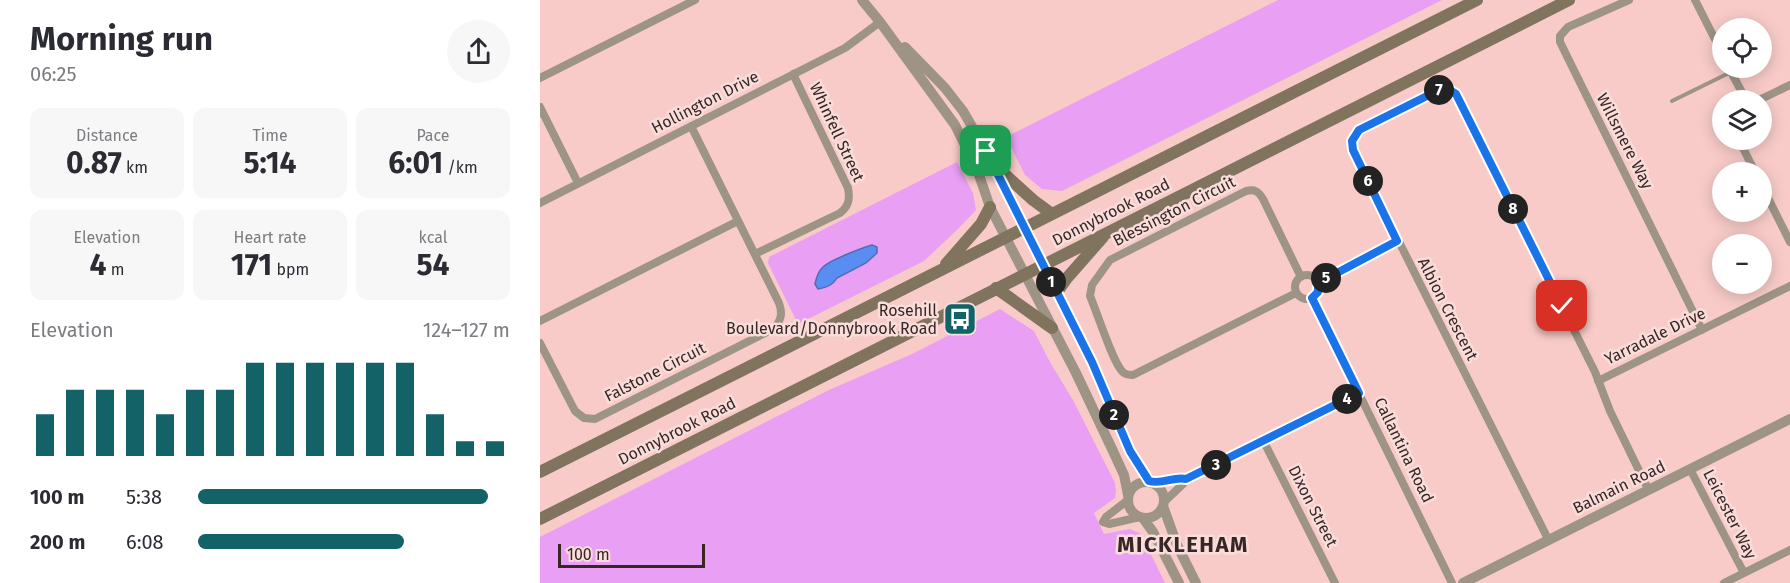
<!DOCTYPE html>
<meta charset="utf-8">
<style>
:root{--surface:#fff;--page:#f7f7f7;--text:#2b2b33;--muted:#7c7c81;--accent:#126268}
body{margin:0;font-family:"Fira Sans",sans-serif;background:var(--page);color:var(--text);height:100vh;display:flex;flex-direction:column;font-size:22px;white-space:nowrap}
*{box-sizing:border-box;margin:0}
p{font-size:20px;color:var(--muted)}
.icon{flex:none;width:33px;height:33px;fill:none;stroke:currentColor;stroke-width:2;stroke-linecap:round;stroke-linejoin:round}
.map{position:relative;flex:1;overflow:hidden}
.sheet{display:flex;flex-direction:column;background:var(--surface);width:540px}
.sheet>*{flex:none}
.tools{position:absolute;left:1172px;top:18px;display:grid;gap:12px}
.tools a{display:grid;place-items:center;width:60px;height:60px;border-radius:50%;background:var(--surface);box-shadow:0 3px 15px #0003;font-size:30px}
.scale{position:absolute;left:18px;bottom:15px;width:147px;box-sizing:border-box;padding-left:6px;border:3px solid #372625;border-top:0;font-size:16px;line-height:21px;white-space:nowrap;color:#372625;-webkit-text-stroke:4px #f9dddb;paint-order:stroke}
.pin{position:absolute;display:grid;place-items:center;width:51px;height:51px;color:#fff;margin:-26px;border-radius:12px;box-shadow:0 3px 9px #0006}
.km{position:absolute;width:30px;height:30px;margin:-15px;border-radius:50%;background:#222;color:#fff;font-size:16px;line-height:30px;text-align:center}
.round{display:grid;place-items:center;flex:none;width:63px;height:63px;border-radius:32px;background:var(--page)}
.summary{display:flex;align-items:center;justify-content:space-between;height:102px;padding:0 30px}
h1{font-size:33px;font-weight:700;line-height:45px}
.metrics{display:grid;grid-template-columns:repeat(3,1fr);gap:9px;height:102px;padding:6px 30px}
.metrics div{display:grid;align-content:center;border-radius:12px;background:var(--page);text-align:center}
.metrics b{font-size:30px;font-weight:700}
.metrics small{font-size:16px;font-weight:400}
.metrics p{font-size:16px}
.chart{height:168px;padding:12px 30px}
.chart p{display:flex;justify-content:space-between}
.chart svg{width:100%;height:108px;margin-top:6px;stroke:var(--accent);stroke-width:6}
ul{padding:0 30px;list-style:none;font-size:20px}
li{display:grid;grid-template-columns:96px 72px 1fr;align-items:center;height:45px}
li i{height:15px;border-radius:8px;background:var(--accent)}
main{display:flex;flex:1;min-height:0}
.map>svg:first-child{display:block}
.green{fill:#e99ff4}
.water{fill:#5a8df1;stroke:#506eb4;stroke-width:1.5}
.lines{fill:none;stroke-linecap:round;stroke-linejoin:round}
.service{stroke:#9d9486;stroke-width:4}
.minor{stroke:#9d9486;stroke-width:8}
.tertiary{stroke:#9d9486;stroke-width:10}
.secondary{stroke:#80745e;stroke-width:12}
.route-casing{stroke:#fff;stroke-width:12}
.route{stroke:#1a73e8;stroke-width:8}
.labels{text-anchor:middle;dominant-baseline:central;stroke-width:5;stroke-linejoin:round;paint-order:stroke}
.street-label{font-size:16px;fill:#372625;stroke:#f9dddb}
.poi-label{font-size:16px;fill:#372625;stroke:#f9dddb;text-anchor:end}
.district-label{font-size:22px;font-weight:bold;letter-spacing:1.5px;fill:#372625;stroke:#f9dddb}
</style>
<main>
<section class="sheet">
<div class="summary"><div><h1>Morning run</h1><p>06:25</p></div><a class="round"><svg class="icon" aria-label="share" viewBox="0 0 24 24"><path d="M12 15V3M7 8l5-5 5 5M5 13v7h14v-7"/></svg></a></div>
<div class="metrics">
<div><p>Distance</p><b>0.87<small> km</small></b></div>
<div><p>Time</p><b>5:14</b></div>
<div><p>Pace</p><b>6:01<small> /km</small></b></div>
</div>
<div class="metrics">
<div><p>Elevation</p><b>4<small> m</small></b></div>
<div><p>Heart rate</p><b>171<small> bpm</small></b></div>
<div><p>kcal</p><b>54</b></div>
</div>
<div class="chart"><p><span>Elevation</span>124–127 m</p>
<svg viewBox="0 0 160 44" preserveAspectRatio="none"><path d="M5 44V27M15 44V17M25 44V17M35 44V17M45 44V27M55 44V17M65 44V17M75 44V6M85 44V6M95 44V6M105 44V6M115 44V6M125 44V6M135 44V27M145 44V38M155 44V38"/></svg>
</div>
<ul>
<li><b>100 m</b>5:38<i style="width:93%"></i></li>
<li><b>200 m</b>6:08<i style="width:66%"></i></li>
</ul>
</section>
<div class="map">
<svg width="1250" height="583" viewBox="0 0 1250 583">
<rect width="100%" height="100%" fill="#f8cbc8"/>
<path class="green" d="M738,0H902L522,191L502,189L485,175L466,137Z
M417,162L433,193L436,210L419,228L384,261L258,324L228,263L229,257Z
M460,309L494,331L511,364L533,400L575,483L576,491L575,498L554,513L564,534L590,529L601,534L625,583H0V537L289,390L372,354Z"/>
<path class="water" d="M332,245L337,247V253L326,263L297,278C293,285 286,288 278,289L275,284C276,279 278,271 283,267C290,260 322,248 332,245Z"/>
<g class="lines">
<path class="service" d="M1132,101L1191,72"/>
<path class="minor" d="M1089,0L1028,27L1020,36V42L1162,330
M1155,0L1182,53
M1189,68L1206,100
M0,78L155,0
M1219,100L1250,85
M0,107L38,183
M1199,140L1215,172
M1221,184L1250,242
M0,203L305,48L340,22
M215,254L300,213C309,206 310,199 308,188L253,74
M755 287a12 12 0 1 1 24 0a12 12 0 1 1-24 0Z
M778,283L857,241
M756,293L593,375C590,375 587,375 584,373C574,367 556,309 550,296L552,285L570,260L706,191C715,189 718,191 723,199L761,277
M772,298L912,583
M0,321L198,221
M0,343L35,411L44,418L55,419L233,329C241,321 243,314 239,303L151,126
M1058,381L1250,286
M724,442L795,583
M1150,469L1204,573
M615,483L641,478L646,479
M625,501L643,484L646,479L819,393
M563,522L569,524L600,517
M563,522L566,517L588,500
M1008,539L813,150L812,141L819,131L902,89L911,90L916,94L1055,372L1070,411L1108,489
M1184,583L1250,550"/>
<path class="tertiary" d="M322,0L340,22L415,125L437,169L450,207L536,373L572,449L584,475L588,495
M365,47L405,88L423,111L446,151L552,362L590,451L609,481
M588 500a18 18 0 1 1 36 0a18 18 0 1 1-36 0Z
M623,506L637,545L656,583
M603,518L613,532L639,583
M923,583L1250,419"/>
<path class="secondary" d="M451,162L493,200L512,214
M406,264L441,224L450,207
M456,288L512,328
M517,292L527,278L563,237
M0,472L937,0
M0,519L1029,0"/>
</g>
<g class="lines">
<defs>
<path id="route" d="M446,151L552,362L590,451L609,481C622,485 634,476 646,479L819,393L772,298L778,292V283L857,241L813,150L812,141L819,130L899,90L908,89L916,94L1022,306"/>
</defs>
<use href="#route" class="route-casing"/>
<use href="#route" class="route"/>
</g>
<defs>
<symbol id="bus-square" viewBox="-11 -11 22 22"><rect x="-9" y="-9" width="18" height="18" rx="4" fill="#126268" stroke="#f9dddb"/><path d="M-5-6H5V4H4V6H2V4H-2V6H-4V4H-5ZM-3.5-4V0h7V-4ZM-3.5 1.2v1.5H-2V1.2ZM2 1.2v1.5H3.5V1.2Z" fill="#fff"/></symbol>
</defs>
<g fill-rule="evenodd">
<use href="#bus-square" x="401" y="300" width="38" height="38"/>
</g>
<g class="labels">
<g class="street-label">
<text transform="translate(165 102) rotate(-27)">Hollington Drive</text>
<text transform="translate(297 132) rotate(65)">Whinfell Street</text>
<text transform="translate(1085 141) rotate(63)">Willsmere Way</text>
<text transform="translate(634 211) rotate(-27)">Blessington Circuit</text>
<text transform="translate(571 212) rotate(-27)">Donnybrook Road</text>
<text transform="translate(908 309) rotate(63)">Albion Crescent</text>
<text transform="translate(1115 336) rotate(-26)">Yarradale Drive</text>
<text transform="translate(115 372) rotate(-27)">Falstone Circuit</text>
<text transform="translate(137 431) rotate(-27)">Donnybrook Road</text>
<text transform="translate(864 450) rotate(64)">Callantina Road</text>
<text transform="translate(1079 487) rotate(-26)">Balmain Road</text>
<text transform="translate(773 506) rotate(63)">Dixon Street</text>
<text transform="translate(1190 514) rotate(63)">Leicester Way</text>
</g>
<g class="poi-label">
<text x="397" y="310">Rosehill<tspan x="397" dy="18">Boulevard/Donnybrook Road</tspan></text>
</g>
<g class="district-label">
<text x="643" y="544">MICKLEHAM</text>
</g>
</g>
</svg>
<div class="tools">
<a><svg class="icon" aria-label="locate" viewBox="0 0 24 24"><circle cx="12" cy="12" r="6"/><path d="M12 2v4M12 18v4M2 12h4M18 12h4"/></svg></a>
<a><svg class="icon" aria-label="layers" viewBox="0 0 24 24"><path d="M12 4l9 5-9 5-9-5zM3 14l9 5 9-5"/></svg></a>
<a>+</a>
<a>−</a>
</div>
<div class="scale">100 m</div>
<div class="pin" style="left:446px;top:151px;background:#1e9e55"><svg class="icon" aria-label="arrive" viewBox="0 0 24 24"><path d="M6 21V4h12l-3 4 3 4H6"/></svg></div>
<div class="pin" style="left:1022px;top:306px;background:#d93025"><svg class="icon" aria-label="check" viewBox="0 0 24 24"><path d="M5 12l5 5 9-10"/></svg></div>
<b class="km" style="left:511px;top:282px">1</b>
<b class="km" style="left:574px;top:415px">2</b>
<b class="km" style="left:676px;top:465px">3</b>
<b class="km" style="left:807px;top:399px">4</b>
<b class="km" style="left:786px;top:278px">5</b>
<b class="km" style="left:828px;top:181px">6</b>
<b class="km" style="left:899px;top:90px">7</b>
<b class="km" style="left:973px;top:209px">8</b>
</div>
</main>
